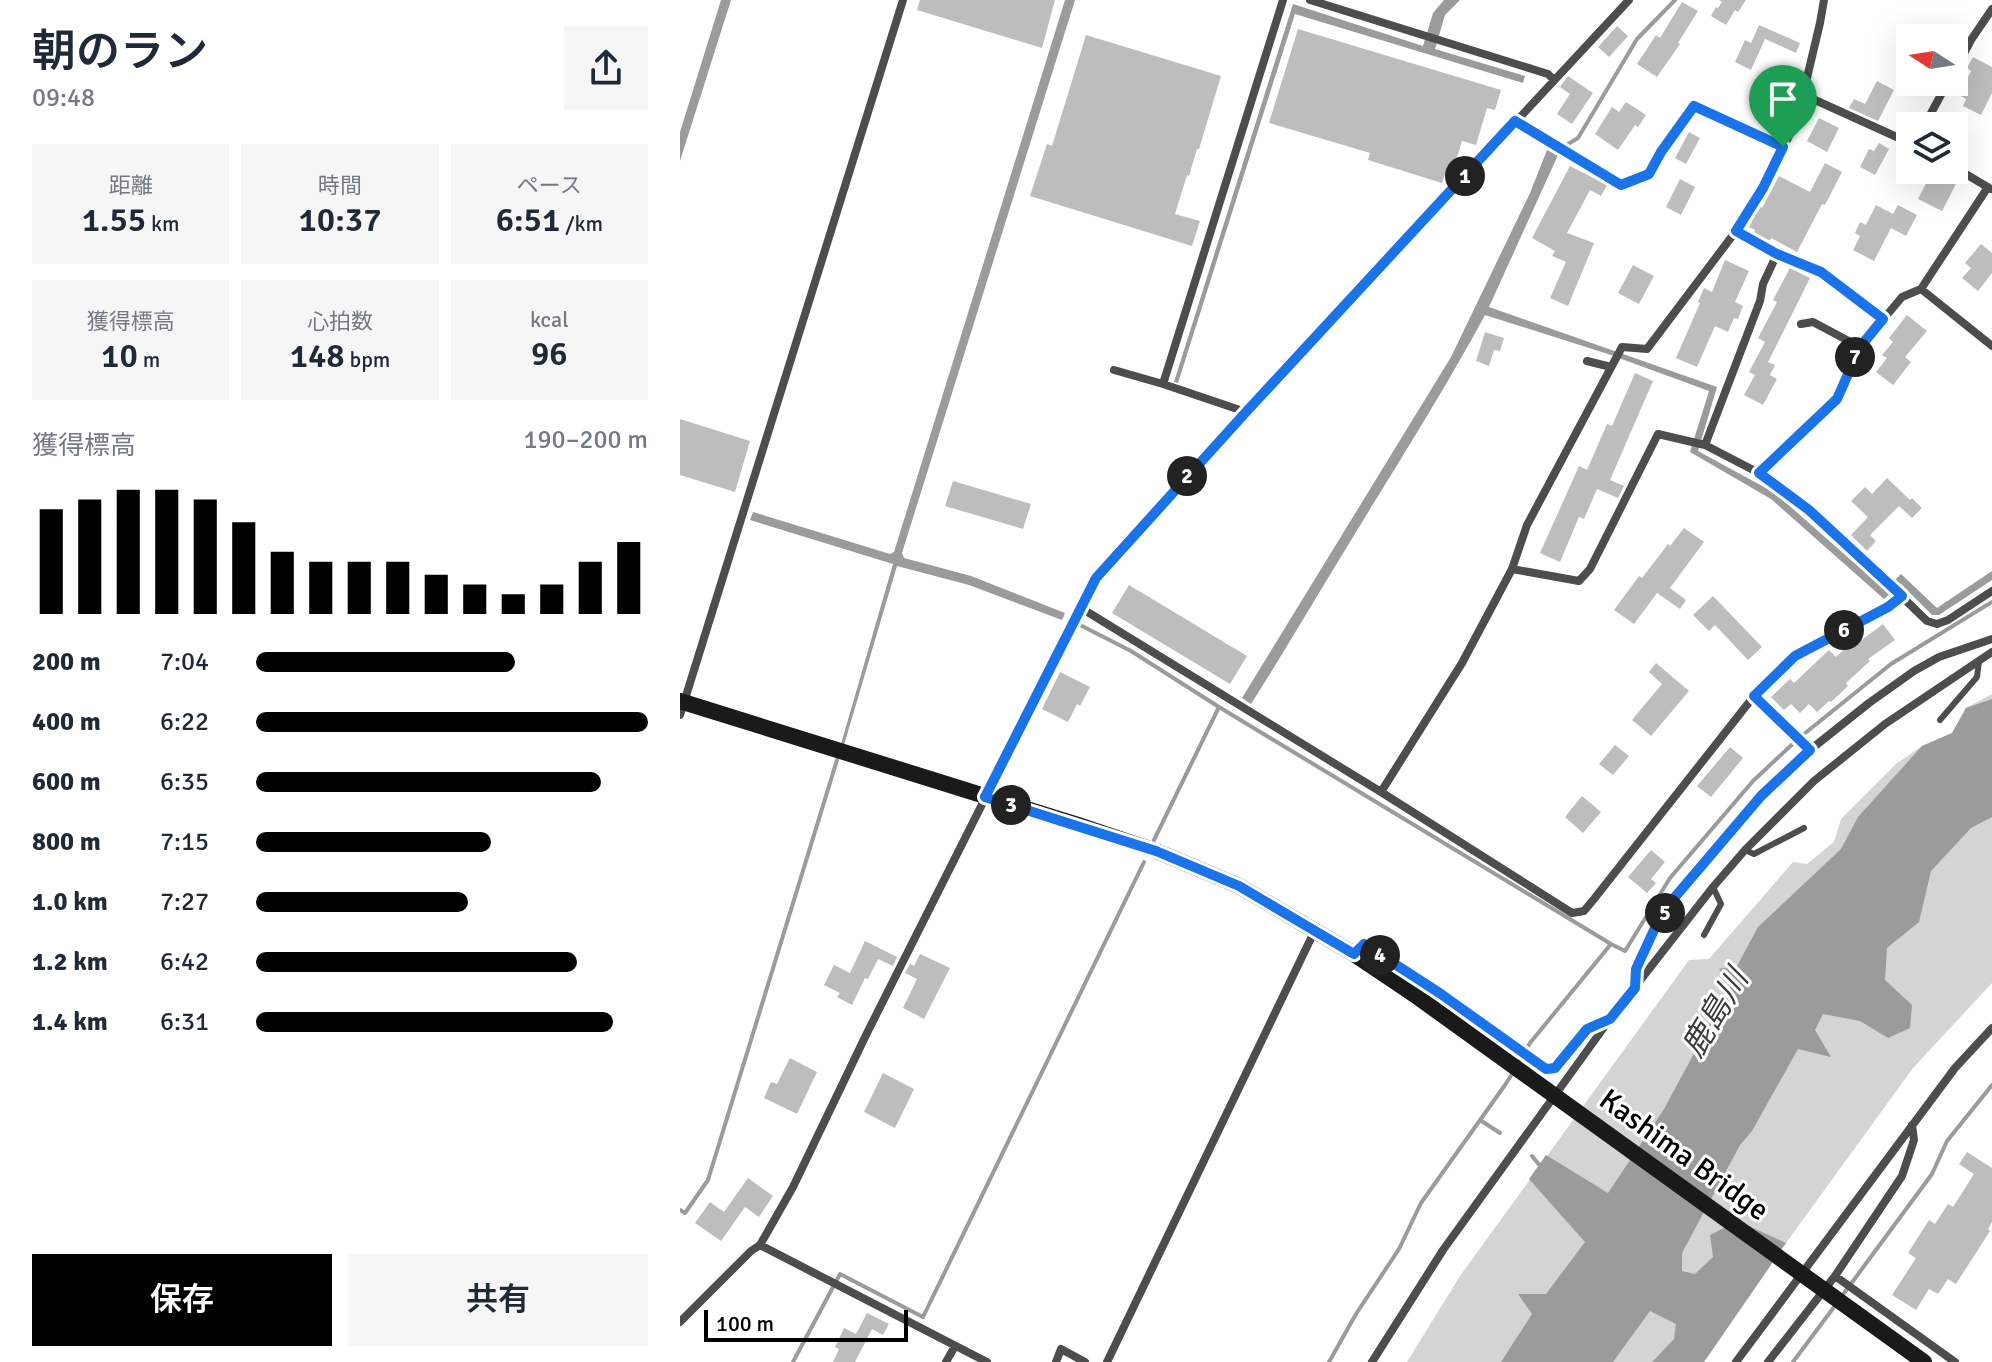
<!DOCTYPE html>
<html lang="ja">
<meta charset="utf-8">
<style>
:root{--surface:#fff;--page:#f6f6f7;--text:#1f2937;--muted:#747a83;--accent:#000}
body{margin:0;font-family:Signika,"Noto Sans JP",sans-serif;background:var(--page);color:var(--text);height:100vh;display:flex;flex-direction:column;font-size:30px;white-space:nowrap}
*{box-sizing:border-box;margin:0}
p{font-size:26px;color:var(--muted)}
.icon{flex:none;width:44px;height:44px;fill:none;stroke:currentColor;stroke-width:2;stroke-linecap:round;stroke-linejoin:round}
.map{position:relative;flex:1;overflow:hidden}
.sheet{display:flex;flex-direction:column;background:var(--surface);width:680px}
.sheet>*{flex:none}
.needle{width:52px;rotate:282deg}
.fabs{position:absolute;left:1216px;top:24px;display:grid;gap:16px}
.fabs a{display:grid;place-items:center;width:72px;height:72px;border-radius:0px;background:var(--surface);box-shadow:0 8px 32px #0002;font-size:40px}
.scale{position:absolute;left:24px;bottom:20px;width:204px;box-sizing:border-box;padding-left:8px;border:4px solid #000;border-top:0;font-size:22px;line-height:28px;white-space:nowrap;color:#000;-webkit-text-stroke:6px #fff;paint-order:stroke}
.pin{position:absolute;display:grid;place-items:center;width:68px;height:68px;color:#fff;margin:-82px -34px;border-radius:50% 50% 50% 0;rotate:-45deg;box-shadow:0 0 8px #0007}
.pin .icon{rotate:45deg}
.km{position:absolute;width:40px;height:40px;margin:-20px;border-radius:50%;background:#222;color:#fff;font-size:22px;line-height:40px;text-align:center}
.round{display:grid;place-items:center;flex:none;width:84px;height:84px;border-radius:0px;background:var(--page)}
.headline{display:flex;align-items:center;justify-content:space-between;height:136px;padding:0 32px}
h1{font-size:44px;font-weight:600;line-height:60px}
.stats{display:grid;grid-template-columns:repeat(3,1fr);gap:12px;height:136px;padding:8px 32px}
.stats div{display:grid;align-content:center;border-radius:0px;background:var(--page);text-align:center}
.stats b{font-size:34px;font-weight:600}
.stats small{font-size:22px;font-weight:400}
.stats p{font-size:22px}
.chart{height:224px;padding:16px 32px}
.chart p{display:flex;justify-content:space-between}
.chart svg{width:100%;height:144px;margin-top:8px;stroke:var(--accent);stroke-width:6}
.button{display:flex;gap:16px;margin-top:auto;padding:16px 32px}
.button a{flex:1;height:92px;border-radius:0px;background:var(--accent);color:#fff;font-size:32px;font-weight:600;line-height:92px;text-align:center}
.button a+a{background:var(--page);color:var(--text)}
ul{padding:0 32px;list-style:none;font-size:26px}
li{display:grid;grid-template-columns:128px 96px 1fr;align-items:center;height:60px}
li i{height:20px;border-radius:10px;background:var(--accent)}
main{display:flex;flex:1;min-height:0}
.map>svg:first-child{display:block}
.green{fill:#d4d4d4}
.water{fill:#9b9b9b}
.lines{fill:none;stroke-linecap:round;stroke-linejoin:round}
.stream{stroke:#9b9b9b;stroke-width:4}
.building{fill:#bdbdbd}
.lane{stroke:#4d4d4d;stroke-width:6}
.street{stroke:#4d4d4d;stroke-width:8}
.secondary{stroke:#1a1a1a;stroke-width:16}
.secondary-bridge{stroke:#1a1a1a;stroke-width:16}
.route-casing{stroke:#fff;stroke-width:16}
.route{stroke:#1a73e8;stroke-width:10}
.labels{text-anchor:middle;dominant-baseline:central;stroke-width:6;stroke-linejoin:round;paint-order:stroke}
.street-label{font-size:30px;fill:#000;stroke:#fff}
.water-label{font-size:32px;font-style:italic;fill:#3c3c3c;stroke:#fff}
</style>
<main>
<section class="sheet">
<div class="headline"><div><h1>朝のラン</h1><p>09:48</p></div><a class="round"><svg class="icon" aria-label="share" viewBox="0 0 24 24"><path d="M12 15V3M7 8l5-5 5 5M5 13v7h14v-7"/></svg></a></div>
<div class="stats">
<div><p>距離</p><b>1.55<small> km</small></b></div>
<div><p>時間</p><b>10:37</b></div>
<div><p>ペース</p><b>6:51<small> /km</small></b></div>
</div>
<div class="stats">
<div><p>獲得標高</p><b>10<small> m</small></b></div>
<div><p>心拍数</p><b>148<small> bpm</small></b></div>
<div><p>kcal</p><b>96</b></div>
</div>
<div class="chart"><p><span>獲得標高</span>190–200 m</p>
<svg viewBox="0 0 160 44" preserveAspectRatio="none"><path d="M5 44V12M15 44V9M25 44V6M35 44V6M45 44V9M55 44V16M65 44V25M75 44V28M85 44V28M95 44V28M105 44V32M115 44V35M125 44V38M135 44V35M145 44V28M155 44V22"/></svg>
</div>
<ul>
<li><b>200 m</b>7:04<i style="width:66%"></i></li>
<li><b>400 m</b>6:22<i style="width:100%"></i></li>
<li><b>600 m</b>6:35<i style="width:88%"></i></li>
<li><b>800 m</b>7:15<i style="width:60%"></i></li>
<li><b>1.0 km</b>7:27<i style="width:54%"></i></li>
<li><b>1.2 km</b>6:42<i style="width:82%"></i></li>
<li><b>1.4 km</b>6:31<i style="width:91%"></i></li>
</ul>
<div class="button"><a>保存</a><a>共有</a></div>
</section>
<div class="map">
<svg width="1312" height="1362" viewBox="0 0 1312 1362">
<rect width="100%" height="100%" fill="#fff"/>
<path class="green" d="M1312,694V712L847,1362H727L780,1276L1009,960L1029,959L1113,862L1127,864L1154,842L1161,819L1216,764L1242,746L1272,733L1286,708Z
M1312,773V983L1233,1068L1106,1243L1024,1362H891Z"/>
<path class="water" d="M41,0H51L0,161V132Z
M385,0H395L222,553L224,558L291,576L385,613L382,620L289,585L217,566L164,745L161,744L213,564L70,520L73,512L210,554L214,552Z
M764,0H780L765,15L755,49L845,76L843,83L615,14L498,383L494,382L613,4L743,46L753,13Z
M867,150L878,155L809,307L1037,387L1018,451L1095,493L1205,590L1221,574L1257,608L1312,571V580L1259,615H1252L1221,584L1204,599L1091,499L1010,452L1029,391L928,354L805,315C764,391 718,463 673,537C639,592 606,649 571,704L562,698L771,357L850,193Z
M1312,699V817L1291,828L1251,871L1239,922L1207,948L1205,980L1232,1005L1230,1028L1208,1038L1180,1021L1143,1014L1135,1030L1151,1057L1118,1049L1072,1131L1060,1145L1002,1253V1271L1015,1274L1033,1257L1030,1235L1058,1221L1106,1243L1024,1362H972L994,1339L996,1324L970,1311L933,1362H821L852,1314L838,1294H866L905,1242L849,1179L866,1155L928,1193L984,1109L1051,985L1039,969L1057,966L1078,927L1161,849L1178,817L1242,746L1272,733L1286,708Z"/>
<g class="lines">
<path class="stream" d="M872,156L873,153L898,138L957,39L995,0
M402,626L451,651L539,707L931,944
M474,840L539,707
M838,1063L850,1043L931,944L945,951L990,878L1073,781L1119,738L1211,664L1312,602
M800,1120L820,1133
M852,1156L861,1167
M0,1210L5,1213L28,1180L157,760
M1162,1296L1252,1174L1267,1141L1312,1085
M113,1362L160,1274L243,1317L464,862
M649,1362L676,1314L719,1249L741,1203L825,1085L834,1071
M1113,1362L1157,1303"/>
</g>
<path class="building" d="M240,0H375L362,48L237,10Z
M1039,0H1066L1058,12L1055,10L1046,25L1031,16L1036,7L1038,8L1042,2Z
M1002,2L1018,11L998,43L1000,44L977,77L957,64L976,35L980,38Z
M1079,25L1120,43L1116,53L1085,39L1071,70L1055,62L1065,40L1071,43Z
M937,26L948,36L929,57L918,47Z
M618,29L821,90L815,110L807,108L796,145L782,141L774,167L768,165L762,183L688,160L690,153L589,123Z
M406,35L541,76L519,149H517L509,176L507,175L495,214L520,221L512,246L350,196L367,144L372,146Z
M1293,57L1312,67V93L1301,115L1283,106L1286,99L1279,95L1291,71L1287,68Z
M888,76L913,93L892,124L877,114L890,94L880,87Z
M1197,81L1214,90L1198,121L1169,108L1174,99L1185,104Z
M946,102L966,115L958,127L955,125L938,150L915,134L932,107L939,112Z
M1139,118L1159,128L1147,152L1127,141Z
M1009,132L1020,138L1006,164L995,158Z
M1199,143L1209,149L1195,175L1180,167L1189,149L1194,151Z
M1145,163L1162,172L1145,205L1142,204L1117,252L1093,239L1091,238L1089,242L1074,233L1075,230L1069,227L1080,206L1082,208L1099,176L1130,192Z
M890,166L927,185L921,196L910,190L887,233L914,243L888,306L870,298L886,262L872,256L875,251L852,238Z
M1253,170H1260L1278,180L1262,211L1238,199Z
M1000,179L1015,187L1001,215L986,207Z
M1196,205L1213,214L1218,205L1237,215L1226,236L1211,228L1194,261L1173,250L1180,236L1175,233L1180,222L1186,225Z
M1301,244L1312,253V273L1298,291L1282,278L1291,268L1285,263Z
M1045,260L1069,271L1055,302L1063,306L1058,319L1054,318L1048,332L1035,326L1017,367L996,358L1020,303L1018,302L1024,288L1032,292Z
M953,265L974,276L959,304L938,293Z
M1110,268L1130,278L1088,362L1095,365L1090,375L1097,379L1083,405L1064,395L1075,375L1069,372L1085,342L1078,338L1097,302L1093,300Z
M1227,315L1247,331L1225,357L1231,362L1213,385L1196,372L1207,358L1202,355L1213,342L1209,338Z
M805,332L824,338L820,351L814,350L809,366L796,361Z
M955,373L973,381L930,480L944,486L938,498L917,489L904,519L899,517L880,562L860,553L899,466L907,470L927,424L932,426Z
M0,419L70,441L55,492L0,475Z
M1207,478L1230,500L1232,498L1242,508L1232,518L1219,506L1190,535L1196,541L1187,551L1171,535L1188,517L1171,501L1185,487L1192,494Z
M273,481L351,504L343,529L265,506Z
M1004,528L1024,542L990,588L1006,600L1000,609L977,593L954,624L934,610L959,576L962,578L988,544L990,546Z
M449,585L567,656L550,684L432,613Z
M1033,596L1082,647L1068,660L1035,625L1029,631L1013,615Z
M1203,624L1215,640L1188,659L1190,661L1166,683L1168,686L1151,702L1149,701L1137,712L1129,704L1120,713L1111,704L1104,710L1091,697L1110,679L1114,683L1149,650L1156,657L1172,642L1175,645Z
M976,663L1009,691L971,736L952,720L982,684L969,672Z
M380,672L410,687L400,706L397,704L388,722L362,709Z
M935,745L949,756L933,775L919,764Z
M1050,747L1063,758L1031,797L1017,786Z
M902,796L921,812L903,833L885,817Z
M971,850L985,862L971,879L976,883L967,893L948,877Z
M185,941L217,957L213,966L198,959L188,979L185,978L172,1005L157,997L160,993L144,985L154,965L170,973Z
M240,954L270,968L244,1019L223,1008L237,979L225,973L230,964L234,966Z
M110,1058L137,1072L117,1114L84,1098L91,1082L97,1084Z
M203,1073L234,1089L215,1128L184,1112Z
M1287,1152L1312,1168V1222L1308,1229L1310,1231L1276,1284L1268,1279L1258,1294L1249,1289L1236,1310L1212,1295L1236,1258L1228,1253L1249,1220L1255,1224L1268,1204L1273,1207L1294,1174L1279,1164Z
M68,1178L93,1196L79,1217L65,1207L41,1241L15,1223L30,1202L44,1212Z
M187,1313L209,1324L203,1335L192,1329L175,1362H153L159,1349L155,1347L164,1328L176,1334Z"/>
<g class="lines">
<path class="lane" d="M1260,720L1297,677L1299,661
M1065,850L1074,854L1124,828
M1024,935L1041,904L1033,887"/>
<path class="street" d="M630,0L868,74L874,80
M1274,72L1291,40L1312,9
M1124,95L1230,143
M835,121L941,185L969,174L981,152L1014,106L1103,147
M1244,126L1268,82
M1274,167L1311,189
M1056,231L1097,254L1141,272L1203,319
M1241,289L1312,346
M1121,324L1133,322L1180,347
M907,361L931,367
M434,370L483,384
M566,412L483,384L603,0
M1025,445L1080,301L1083,284L1097,254
M1079,473L1157,399L1180,347L1222,297L1241,289L1308,187
M832,569L899,581L910,569L978,434L1025,445L1079,473L1129,510L1187,563L1247,621L1257,624L1268,620L1312,591
M401,608L701,792L892,913L904,911L914,899L1074,696L1115,656L1208,607L1222,596
M1074,696L1130,750
M0,715L223,0
M701,792L782,663L832,569L847,525L942,347L967,349L1056,231L1083,188L1117,120L1140,23L1144,0
M674,954L684,944L761,994L866,1069L875,1068L907,1029L930,1019
M955,987L956,969L974,930L995,897L1081,796L1130,750L1189,703L1234,671L1259,657L1312,639
M80,1245L307,1362
M1155,1276L1275,1362
M0,1322L71,1251L80,1245L113,1187L187,1033L416,578L566,412L949,0
M266,1362L275,1346
M376,1362L381,1349L405,1362
M427,1362L635,930
M692,1362L763,1250L930,1019L1033,887L1065,850L1134,781L1205,724L1312,652
M1056,1362L1275,1068L1312,1028
M1088,1362L1155,1276L1222,1176L1234,1140L1232,1125"/>
<path class="secondary" d="M0,701L398,825L476,851L559,886L674,954L732,993"/>
<path class="secondary-bridge" d="M732,993L1244,1362"/>
</g>
<g class="lines">
<defs>
<path id="route" d="M1014,106L1103,147L1083,188L1056,231L1097,254L1141,272L1203,319L1180,347L1157,399L1079,473L1129,510L1222,596L1208,607L1115,656L1074,696L1130,750L1081,796L995,897L974,930L956,969L955,988L930,1019L907,1029L875,1068L866,1069L761,994L684,944L674,954L559,886L476,851L305,797L416,578L566,412L835,121L941,185L969,174L981,152Z"/>
</defs>
<use href="#route" class="route-casing"/>
<use href="#route" class="route"/>
</g>
<g class="labels">
<g class="street-label">
<text transform="translate(1004 1155) rotate(36)">Kashima Bridge</text>
</g>
<g class="water-label">
<text transform="translate(1035 1013) rotate(-59)">鹿島川</text>
</g>
</g>
</svg>
<div class="fabs">
<a><svg class="needle" viewBox="-14 -14 28 28"><path d="M0-13l5 13h-10z" fill="#e53935"/><path d="M0 13l5-13h-10z" fill="#747a83"/></svg></a>
<a><svg class="icon" aria-label="layers" viewBox="0 0 24 24"><path d="M12 4l9 5-9 5-9-5zM3 14l9 5 9-5"/></svg></a>
</div>
<div class="scale">100 m</div>
<div class="pin" style="left:1103px;top:147px;background:#1e9e55"><svg class="icon" aria-label="arrive" viewBox="0 0 24 24"><path d="M6 21V4h12l-3 4 3 4H6"/></svg></div>
<b class="km" style="left:785px;top:176px">1</b>
<b class="km" style="left:507px;top:476px">2</b>
<b class="km" style="left:331px;top:805px">3</b>
<b class="km" style="left:700px;top:955px">4</b>
<b class="km" style="left:985px;top:913px">5</b>
<b class="km" style="left:1164px;top:630px">6</b>
<b class="km" style="left:1175px;top:357px">7</b>
</div>
</main>
